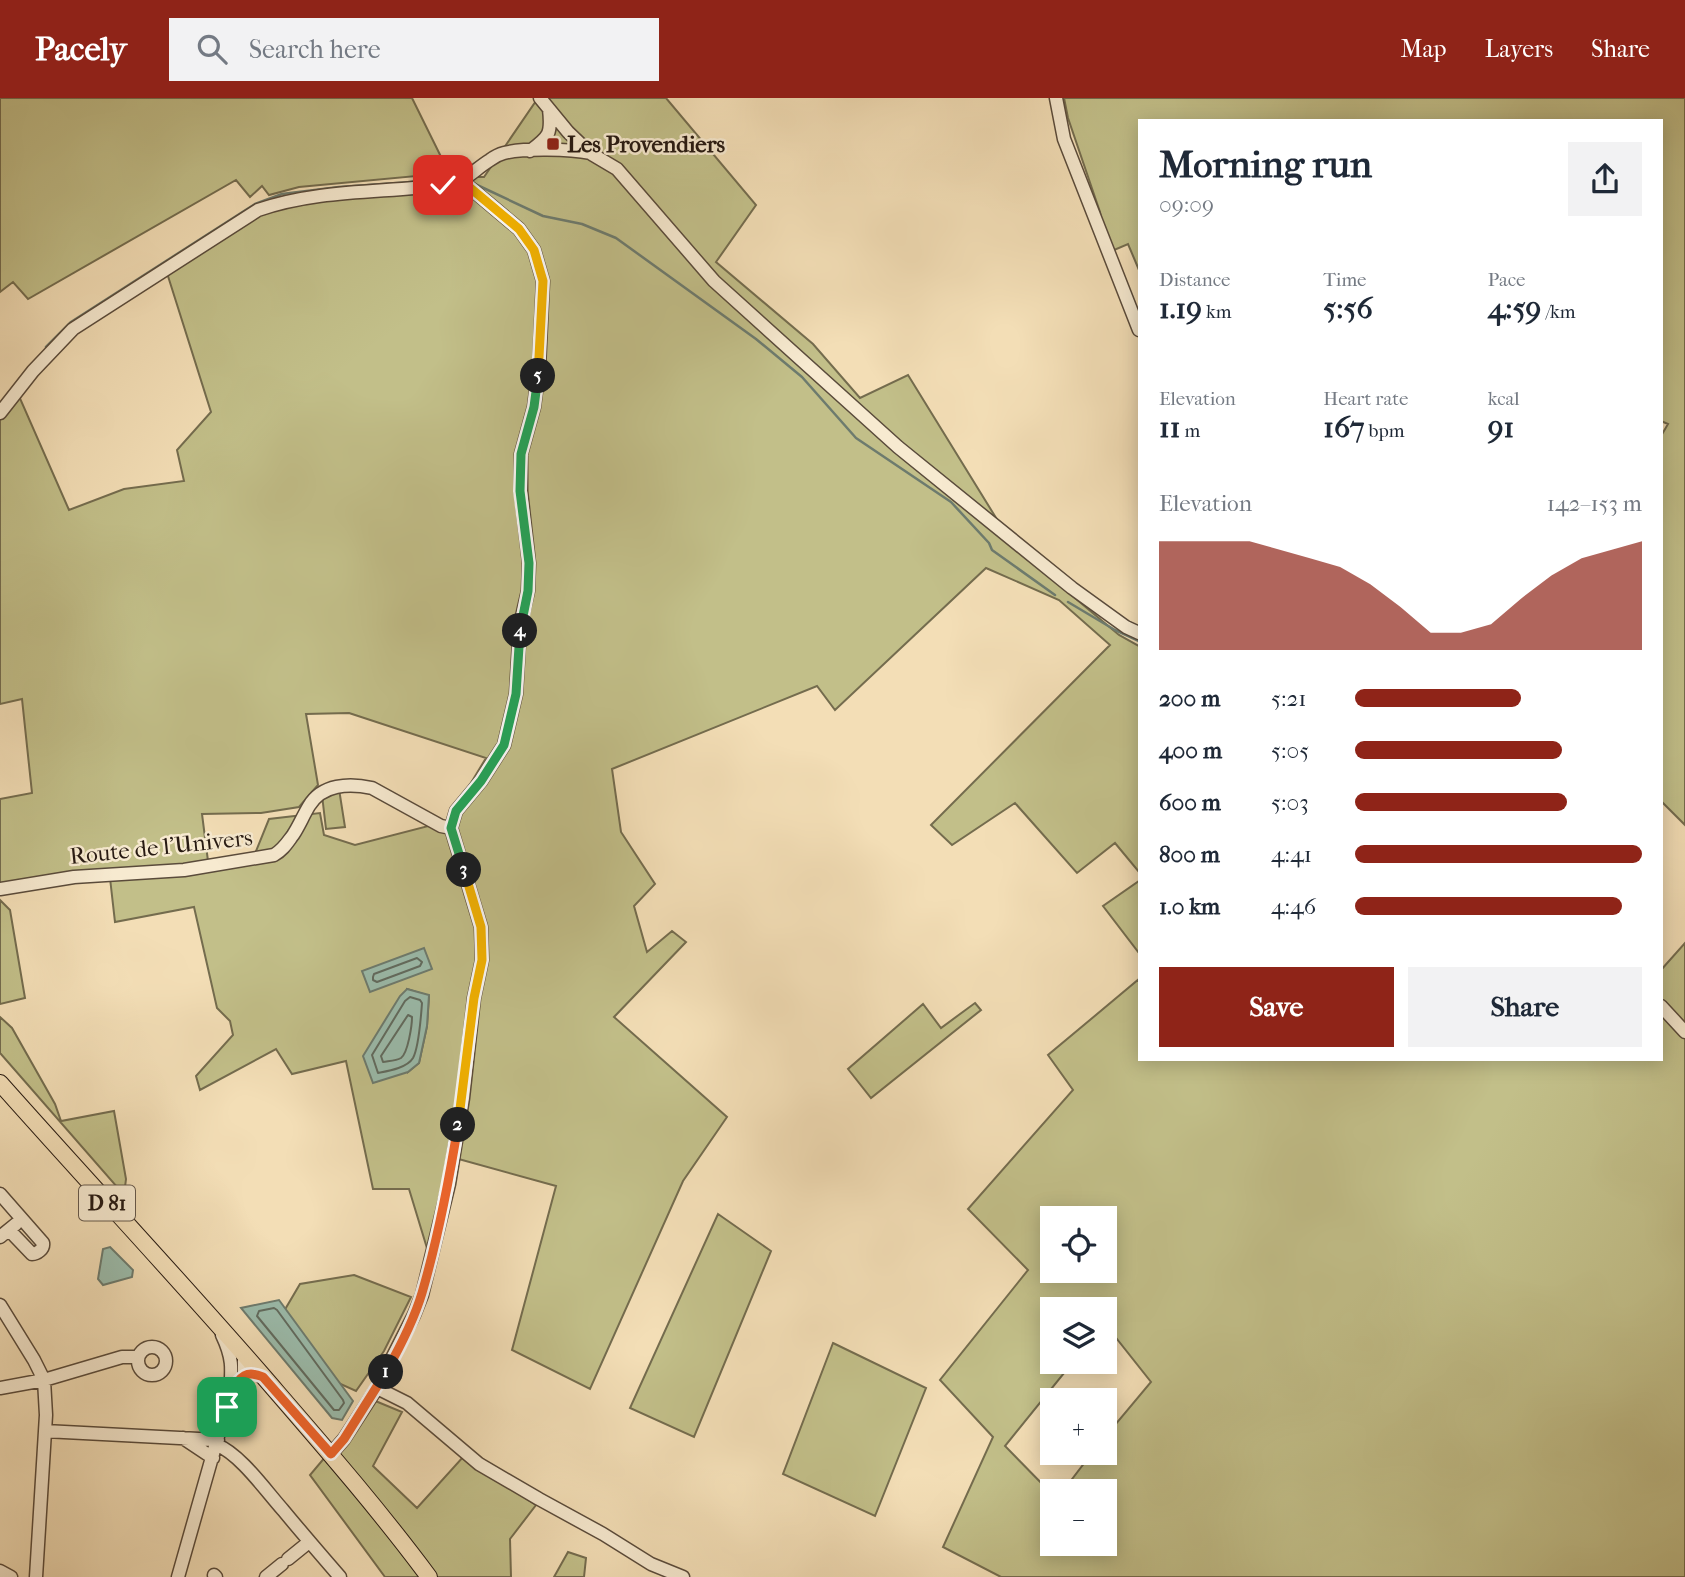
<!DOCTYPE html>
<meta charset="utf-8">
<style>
:root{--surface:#fff;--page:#f2f2f3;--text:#1f2937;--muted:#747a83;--accent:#8f2418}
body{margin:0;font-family:"IM FELL French Canon",serif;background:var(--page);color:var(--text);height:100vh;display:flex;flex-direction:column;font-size:26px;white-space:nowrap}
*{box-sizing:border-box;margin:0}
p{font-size:23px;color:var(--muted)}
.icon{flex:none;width:38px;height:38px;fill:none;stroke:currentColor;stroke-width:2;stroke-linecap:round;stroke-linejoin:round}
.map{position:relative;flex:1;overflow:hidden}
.sheet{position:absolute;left:1138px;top:21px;width:525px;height:942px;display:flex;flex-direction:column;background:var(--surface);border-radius:0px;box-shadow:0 4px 18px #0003}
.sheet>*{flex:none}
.buttons{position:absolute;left:1040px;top:1108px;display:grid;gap:14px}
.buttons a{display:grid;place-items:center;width:77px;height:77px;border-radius:0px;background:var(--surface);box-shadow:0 4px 18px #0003;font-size:35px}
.pin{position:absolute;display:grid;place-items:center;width:60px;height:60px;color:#fff;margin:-30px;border-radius:14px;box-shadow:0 4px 10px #0006}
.km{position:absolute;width:35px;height:35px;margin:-18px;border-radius:50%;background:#222;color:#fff;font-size:19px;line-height:35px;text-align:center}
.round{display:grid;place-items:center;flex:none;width:74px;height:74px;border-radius:0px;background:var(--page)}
.summary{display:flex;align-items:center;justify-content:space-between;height:119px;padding:0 21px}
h1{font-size:38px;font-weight:800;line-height:52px}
.metrics{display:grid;grid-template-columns:repeat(3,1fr);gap:10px;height:119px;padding:7px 21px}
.metrics div{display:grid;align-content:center}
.metrics b{font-size:30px;font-weight:800}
.metrics small{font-size:19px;font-weight:400}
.metrics p{font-size:19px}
.chart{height:196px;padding:14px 21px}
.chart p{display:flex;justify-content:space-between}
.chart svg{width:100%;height:126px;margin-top:7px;fill:var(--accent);opacity:.7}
.primary-button{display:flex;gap:14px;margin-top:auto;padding:14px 21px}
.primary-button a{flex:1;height:80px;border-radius:0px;background:var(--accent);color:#fff;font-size:28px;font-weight:800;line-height:80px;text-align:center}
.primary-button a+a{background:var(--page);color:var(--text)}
ul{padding:0 21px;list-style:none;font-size:23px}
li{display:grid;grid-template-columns:112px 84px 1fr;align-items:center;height:52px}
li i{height:18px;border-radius:9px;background:var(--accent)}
header{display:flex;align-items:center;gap:42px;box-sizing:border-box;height:98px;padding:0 35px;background:var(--accent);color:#fff}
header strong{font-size:33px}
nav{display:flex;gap:38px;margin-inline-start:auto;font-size:24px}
.search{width:490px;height:63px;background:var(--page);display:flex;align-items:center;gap:18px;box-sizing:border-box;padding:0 24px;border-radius:0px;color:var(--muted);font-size:26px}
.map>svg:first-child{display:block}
.green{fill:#c2bf89;stroke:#746c4e;stroke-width:2;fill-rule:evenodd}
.water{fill:#9bbcac;stroke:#6d7b6e;stroke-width:2}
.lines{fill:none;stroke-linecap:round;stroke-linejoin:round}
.shore{stroke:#616b5f;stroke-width:2}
.stream{stroke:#6d7b6e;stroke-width:2.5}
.minor-casing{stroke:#5a4b3b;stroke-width:15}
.major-casing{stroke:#271a12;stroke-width:18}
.minor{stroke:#f7ead0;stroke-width:12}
.major{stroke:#f3deb6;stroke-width:16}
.split-1-casing{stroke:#fff;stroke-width:14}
.split-2-casing{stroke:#fff;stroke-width:14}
.split-3-casing{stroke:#fff;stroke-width:14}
.split-4-casing{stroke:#fff;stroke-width:14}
.split-5-casing{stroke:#fff;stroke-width:14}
.split-6-casing{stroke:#fff;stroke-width:14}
.split-1{stroke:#f0652b;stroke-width:9}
.split-2{stroke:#f0652b;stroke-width:9}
.split-3{stroke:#f5b400;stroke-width:9}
.split-4{stroke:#22a559;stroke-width:9}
.split-5{stroke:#22a559;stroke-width:9}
.split-6{stroke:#f5b400;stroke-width:9}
.poi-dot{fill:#8f2418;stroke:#f7ead0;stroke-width:2.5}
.labels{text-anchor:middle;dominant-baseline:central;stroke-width:5;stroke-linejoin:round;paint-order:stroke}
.shield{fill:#f7ead0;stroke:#65584b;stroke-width:2}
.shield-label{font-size:21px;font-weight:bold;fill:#271a12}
.poi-label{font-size:23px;font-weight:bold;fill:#271a12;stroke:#f7ead0;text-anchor:start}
.street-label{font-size:23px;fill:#271a12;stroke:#f7ead0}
</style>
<header>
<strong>Pacely</strong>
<div class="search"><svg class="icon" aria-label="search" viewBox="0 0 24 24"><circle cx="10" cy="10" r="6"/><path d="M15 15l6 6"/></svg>Search here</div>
<nav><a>Map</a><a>Layers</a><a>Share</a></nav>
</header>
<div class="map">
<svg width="1685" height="1479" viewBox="0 0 1685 1479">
<rect width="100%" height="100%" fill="#f3deb6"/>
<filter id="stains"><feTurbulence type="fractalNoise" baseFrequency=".00286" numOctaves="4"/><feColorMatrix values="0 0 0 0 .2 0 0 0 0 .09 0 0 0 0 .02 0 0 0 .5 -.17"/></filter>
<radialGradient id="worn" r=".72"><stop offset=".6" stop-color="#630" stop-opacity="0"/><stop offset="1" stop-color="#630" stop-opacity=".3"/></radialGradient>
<path class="green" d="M0,0H412L449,75L299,89L269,97L262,88L250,99L236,82L28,201L13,184L0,194Z
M538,0H666L756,107L716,164L813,246L860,300L908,277L1014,449L1119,537L1139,548V774L1115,745L1077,775L1015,705L952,747L931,727L1110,547L1059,502L986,470L835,612L817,588L612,671L621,734L655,786L634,808L647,854L672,833L686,844L614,919L727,1019L683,1083L590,1291L512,1252L556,1088L455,1060L430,1160L409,1091H373L346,963L292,976L276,951L200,992L196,978L233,937L230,923L217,910L194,809L115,824L110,780L0,794V701L32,695L22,601L0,606V320L19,298L69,412L124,391L184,383L177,352L211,314L167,175L271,108L455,79H484ZM349,615L486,660L448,723L355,747L324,737L320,715L269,721L252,763L209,771L202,716L261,715L299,709L318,687L306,616ZM407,891L429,898L427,928L419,965L408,974Z
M1064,0H1685V727L1661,703V338L1668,326L1661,323V23H1139V172L1128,146L1107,155L1100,114L1068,20Z
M339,691L345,729L326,731L322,697Z
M1139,783V855L1103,808Z
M0,802L10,812L25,900L0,906Z
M1685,845V1479H1001L943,1449L993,1339L940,1282L1028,1172L968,1111L1073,992L1048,957L1139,881V961H1661V872ZM1052,1120H1104V1172H1052ZM1052,1211H1104V1226H1105L1151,1284L1104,1340V1354L1092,1355L1063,1393H1104V1446H1052V1396L1005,1348L1073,1264H1052Z
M975,905L981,912L871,1000L848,971L923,906L941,930Z
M0,919L12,930L55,1006L61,1023L114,1013L126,1081L124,1097L0,955Z
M718,1116L771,1153L694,1339L630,1310Z
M354,1177L411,1199L384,1253L356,1293L325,1279L280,1220L300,1186Z
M833,1245L926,1290L875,1418L783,1376Z
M373,1302L402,1314L373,1368L417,1410L463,1359L536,1407L510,1441L511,1479H385L310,1377Z
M568,1454L586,1460L584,1479H554Z"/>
<path class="water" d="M424,850L432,871L370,894L362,873Z
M407,891L429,897L427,928L419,965L408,974L373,985L363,958L400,898Z
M110,1149L133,1172L132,1179L103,1187L98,1181L103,1151Z
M279,1202L353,1303L342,1322L332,1320L241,1210Z"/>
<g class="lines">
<path class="shore" d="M417,860L422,864L420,868L377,884L373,882V879L374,876Z
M410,899L420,902L422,905C421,918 419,949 413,960C407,970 388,973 378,975L372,957L405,903Z
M408,917L412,919C412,927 408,955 401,960C396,963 388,963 383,964L381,958Z
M274,1210L277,1212L343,1302L344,1305L339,1312H334L257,1218L259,1213Z"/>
<path class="stream" d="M475,86L543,118L582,126L616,140L756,241L802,279L856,340L951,404L989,445L992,452L1055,497
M46,249L71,224L255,106L282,96L339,89L426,83
M1068,504L1115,532L1139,543"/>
<defs>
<path id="minor" d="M540,0L568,34L590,55L617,71L714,183L898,349L1072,490L1126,529L1139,535
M1056,0L1064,41L1139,232
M530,53C549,39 552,36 549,11
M0,315L33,273L73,231L258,112C319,91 382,95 444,87C468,83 471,74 490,62C494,59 500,56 504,55C523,50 571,51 590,55
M0,791L74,779L184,772L274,757C283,752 287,745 293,737C299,728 303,718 309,708C322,686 349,685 372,690L441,728L451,730
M1661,908L1685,934
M0,1096L43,1145C44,1151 37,1156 32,1156L9,1132
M0,1139L16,1126
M0,1207L34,1262L44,1282L46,1317L36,1479
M138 1263a14 14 0 1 1 28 0a14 14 0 1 1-28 0Z
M0,1290L44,1282L122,1259H138
M377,1290L407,1305L479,1366L539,1401L603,1436L651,1466L683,1479
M230,1295L244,1278V1257
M45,1333L218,1342
M183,1340L213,1360
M217,1347C240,1356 266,1393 283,1412C302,1435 321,1457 340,1479
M331,1356L344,1341L377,1290L414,1217L422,1197L449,1086L463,1000L474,900L482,862L481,829L451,730L456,713L481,683L504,647L516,596L520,527L528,493L529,465L521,393V356L534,309L539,270L543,183L534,152L519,131L462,83
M288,1461L309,1444
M0,1473L11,1479
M214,1477L216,1479
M178,1479L230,1296C232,1270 233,1260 222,1237
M266,1479L282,1466"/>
<path id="major" d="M0,985C87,1083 177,1179 263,1278C320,1344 377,1409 429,1479"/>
</defs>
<use href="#minor" class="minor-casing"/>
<use href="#major" class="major-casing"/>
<use href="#minor" class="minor"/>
<use href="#major" class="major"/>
</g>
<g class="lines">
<defs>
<path id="split-1" d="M227,1309C230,1298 237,1276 251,1276C254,1276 261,1278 263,1279L331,1356L344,1341L386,1274"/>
<path id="split-2" d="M386,1274C400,1249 414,1222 422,1195C438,1140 449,1083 458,1027"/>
<path id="split-3" d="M458,1027L474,900L482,862L481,829L464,772"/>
<path id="split-4" d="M464,772L451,730L456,713L481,683L504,647L516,596L520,533"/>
<path id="split-5" d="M520,533L528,493L529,465L520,393L521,356L534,309L538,278"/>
<path id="split-6" d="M443,87L462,83L519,131L534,152L543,183L538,278"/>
</defs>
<use href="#split-1" class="split-1-casing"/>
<use href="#split-2" class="split-2-casing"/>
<use href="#split-3" class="split-3-casing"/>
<use href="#split-4" class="split-4-casing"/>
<use href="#split-5" class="split-5-casing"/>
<use href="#split-6" class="split-6-casing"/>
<use href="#split-1" class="split-1"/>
<use href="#split-2" class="split-2"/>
<use href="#split-3" class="split-3"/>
<use href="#split-4" class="split-4"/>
<use href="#split-5" class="split-5"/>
<use href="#split-6" class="split-6"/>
</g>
<rect class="poi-dot" x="546" y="39" width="14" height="14" rx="3.5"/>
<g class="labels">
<rect class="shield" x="79" y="1087.5" width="56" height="35" rx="5"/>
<g class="shield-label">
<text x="107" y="1105">D 81</text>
</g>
<g class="poi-label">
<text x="567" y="46">Les Provendiers</text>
</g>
<g class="street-label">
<text transform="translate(161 749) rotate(-6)">Route de l'Univers</text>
</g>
</g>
<rect width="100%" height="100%" filter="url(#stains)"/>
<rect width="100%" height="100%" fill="url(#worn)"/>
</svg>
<div class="buttons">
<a><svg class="icon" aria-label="locate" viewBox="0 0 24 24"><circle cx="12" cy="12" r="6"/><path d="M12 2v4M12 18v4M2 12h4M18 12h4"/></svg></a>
<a><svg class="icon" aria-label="layers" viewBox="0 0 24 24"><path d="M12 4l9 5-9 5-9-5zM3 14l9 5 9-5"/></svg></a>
<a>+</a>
<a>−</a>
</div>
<div class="pin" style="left:227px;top:1309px;background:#1e9e55"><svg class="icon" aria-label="arrive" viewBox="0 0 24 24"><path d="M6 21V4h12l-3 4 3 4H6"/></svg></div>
<div class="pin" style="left:443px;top:87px;background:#d93025"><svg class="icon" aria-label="check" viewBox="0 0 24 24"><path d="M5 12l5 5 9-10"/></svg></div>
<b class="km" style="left:386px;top:1274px">1</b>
<b class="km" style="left:458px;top:1027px">2</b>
<b class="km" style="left:464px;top:772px">3</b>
<b class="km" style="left:520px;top:533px">4</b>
<b class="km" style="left:538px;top:278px">5</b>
<section class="sheet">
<div class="summary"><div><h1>Morning run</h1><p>09:09</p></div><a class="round"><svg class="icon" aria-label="share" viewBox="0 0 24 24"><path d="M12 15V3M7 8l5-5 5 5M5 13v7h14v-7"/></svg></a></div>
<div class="metrics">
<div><p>Distance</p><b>1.19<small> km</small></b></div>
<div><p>Time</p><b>5:56</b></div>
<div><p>Pace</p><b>4:59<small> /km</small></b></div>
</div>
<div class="metrics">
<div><p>Elevation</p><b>11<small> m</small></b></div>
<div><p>Heart rate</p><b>167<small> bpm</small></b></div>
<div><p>kcal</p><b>91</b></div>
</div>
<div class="chart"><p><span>Elevation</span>142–153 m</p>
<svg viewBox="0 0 160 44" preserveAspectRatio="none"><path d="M0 44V6L10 6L20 6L30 6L40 9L50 12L60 15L70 21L80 29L90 38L100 38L110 35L120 26L130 18L140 12L150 9L160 6V44z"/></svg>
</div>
<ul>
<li><b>200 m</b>5:21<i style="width:58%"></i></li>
<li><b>400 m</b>5:05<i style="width:72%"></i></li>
<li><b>600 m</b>5:03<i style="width:74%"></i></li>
<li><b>800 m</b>4:41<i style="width:100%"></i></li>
<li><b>1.0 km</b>4:46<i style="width:93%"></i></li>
</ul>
<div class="primary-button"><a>Save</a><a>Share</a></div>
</section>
</div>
